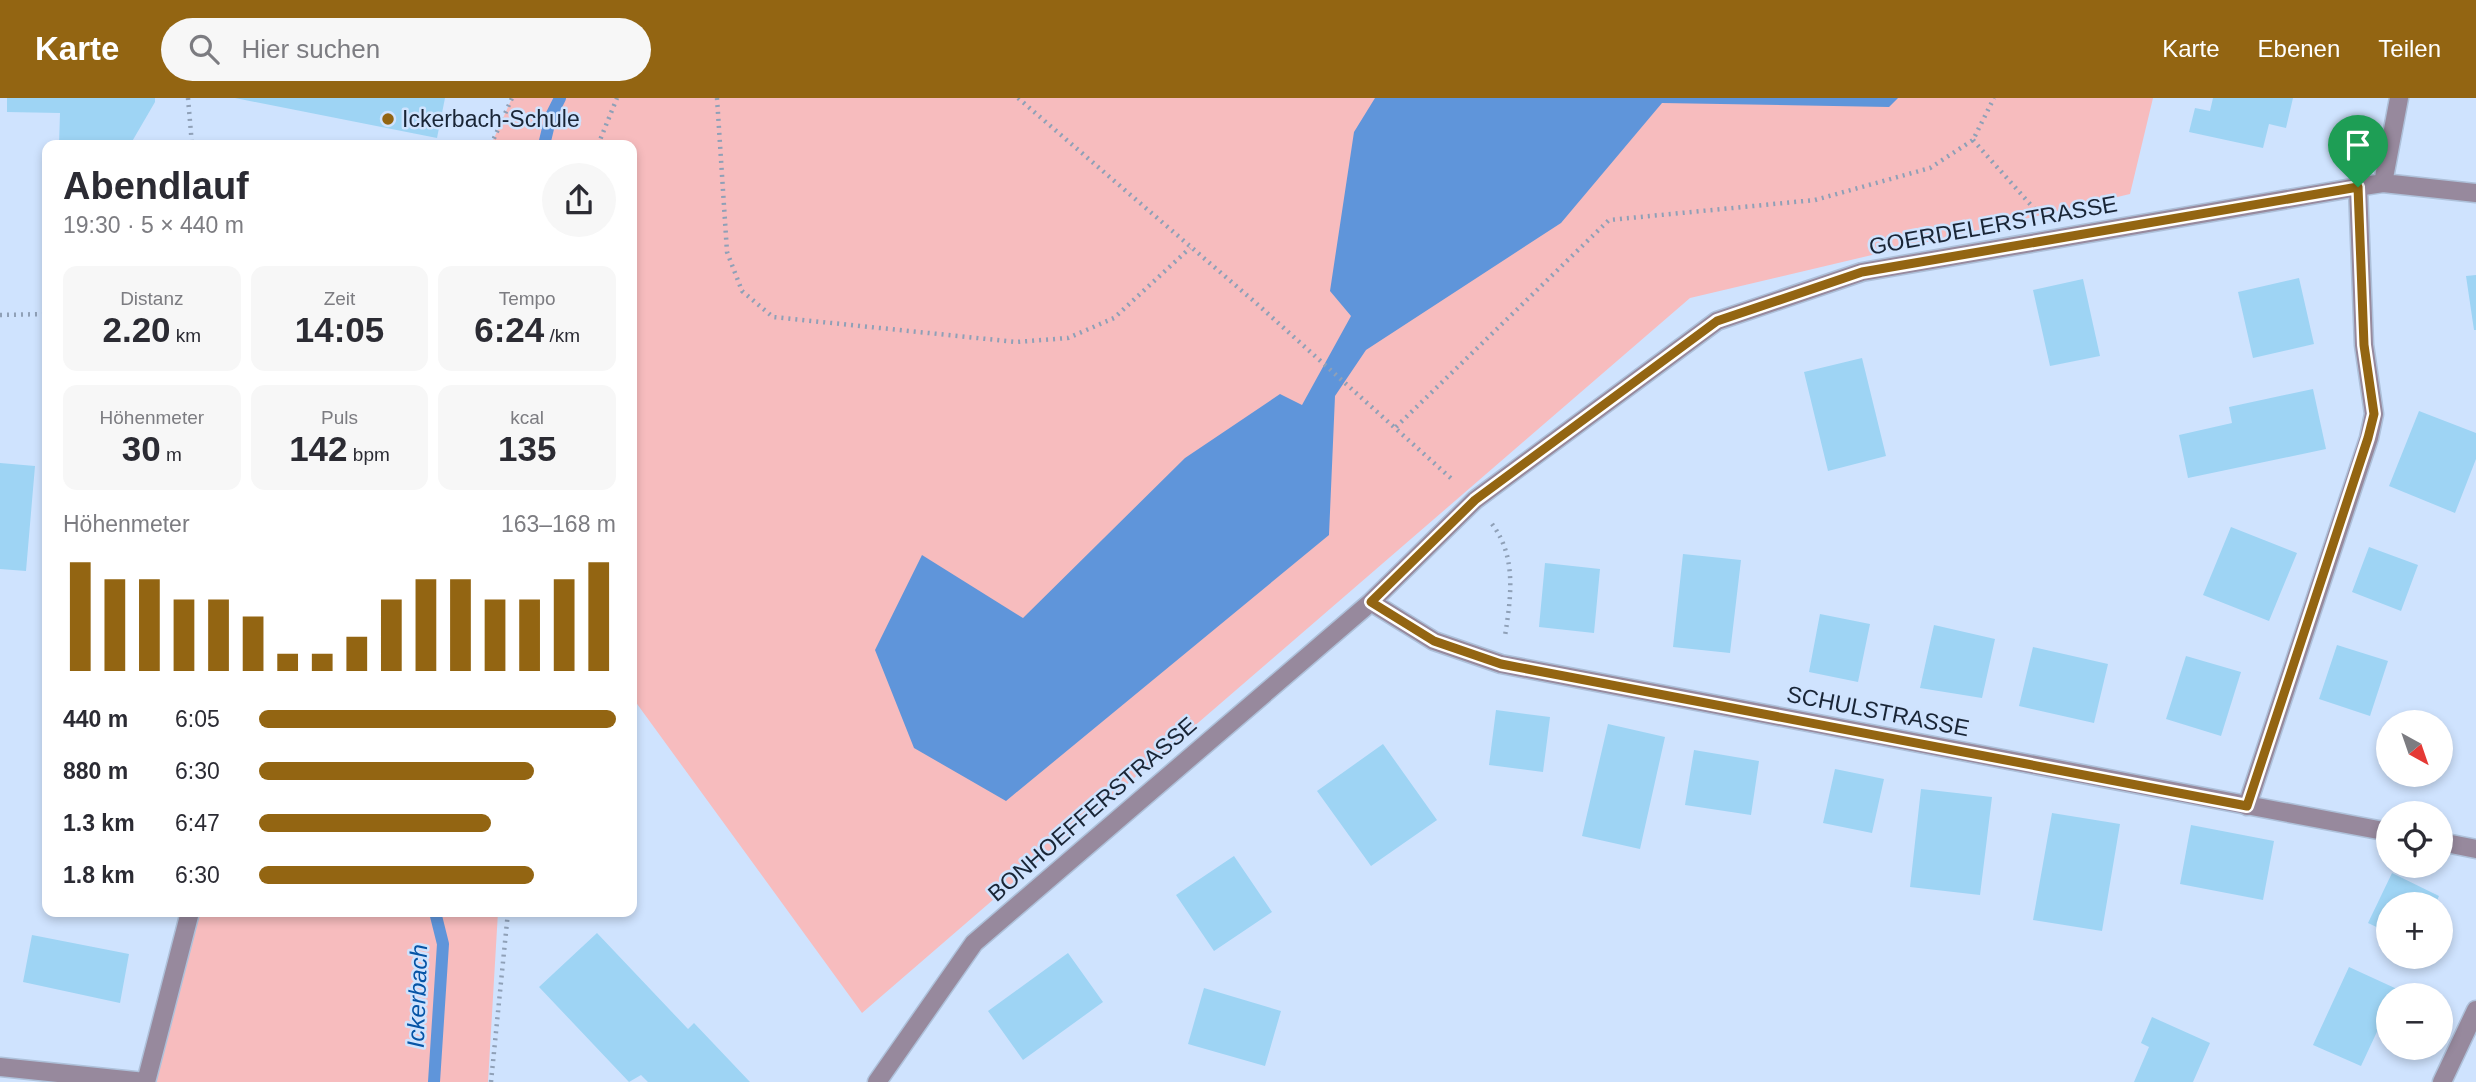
<!DOCTYPE html>
<html lang="de">
<meta charset="utf-8">
<style>
:root{--surface:#fff;--page:#f7f7f7;--text:#2b2b33;--muted:#7c7c81;--accent:#936512}
body{margin:0;font-family:Arial,sans-serif;background:var(--page);color:var(--text);height:100vh;display:flex;flex-direction:column;font-size:26px;white-space:nowrap}
*{box-sizing:border-box;margin:0}
p{font-size:23px;color:var(--muted)}
.icon{flex:none;width:38px;height:38px;fill:none;stroke:currentColor;stroke-width:2;stroke-linecap:round;stroke-linejoin:round}
.map{position:relative;flex:1;overflow:hidden}
.sheet{position:absolute;left:42px;top:42px;width:595px;height:777px;display:flex;flex-direction:column;background:var(--surface);border-radius:14px;box-shadow:0 4px 10px #0003}
.sheet>*{flex:none}
.needle{width:46px;rotate:140deg}
.fabs{position:absolute;left:2376px;top:612px;display:grid;gap:14px}
.fabs a{display:grid;place-items:center;width:77px;height:77px;border-radius:50%;background:var(--surface);box-shadow:0 4px 10px #0003;font-size:35px}
.pin{position:absolute;display:grid;place-items:center;width:60px;height:60px;color:#fff;margin:-72px -30px;border-radius:50% 50% 50% 0;rotate:-45deg;box-shadow:0 0 7px #0007}
.pin .icon{rotate:45deg}
.round{display:grid;place-items:center;flex:none;width:74px;height:74px;border-radius:37px;background:var(--page)}
.head{display:flex;align-items:center;justify-content:space-between;height:119px;padding:0 21px}
h1{font-size:38px;font-weight:600;line-height:52px}
.metrics{display:grid;grid-template-columns:repeat(3,1fr);gap:10px;height:119px;padding:7px 21px}
.metrics div{display:grid;align-content:center;border-radius:14px;background:var(--page);text-align:center}
.metrics b{font-size:35px;font-weight:600}
.metrics small{font-size:19px;font-weight:400}
.metrics p{font-size:19px}
.chart{height:196px;padding:14px 21px}
.chart p{display:flex;justify-content:space-between}
.chart svg{width:100%;height:126px;margin-top:7px;stroke:var(--accent);stroke-width:6}
ul{padding:0 21px;list-style:none;font-size:23px}
li{display:grid;grid-template-columns:112px 84px 1fr;align-items:center;height:52px}
li i{height:18px;border-radius:9px;background:var(--accent)}
header{display:flex;align-items:center;gap:42px;box-sizing:border-box;height:98px;padding:0 35px;background:var(--accent);color:#fff}
header strong{font-size:33px}
nav{display:flex;gap:38px;margin-inline-start:auto;font-size:24px}
.search{width:490px;height:63px;background:var(--page);display:flex;align-items:center;gap:18px;box-sizing:border-box;padding:0 24px;border-radius:38px;color:var(--muted);font-size:26px}
.map>svg:first-child{display:block}
.green{fill:#f7bcbe}
.water{fill:#5f95da}
.lines{fill:none;stroke-linecap:round;stroke-linejoin:round}
.stream{stroke:#5f95da;stroke-width:12}
.building{fill:#9ed4f4}
.lane-casing{stroke:#aec1da;stroke-width:21}
.street-casing{stroke:#aec1da;stroke-width:21}
.path{stroke:#8fa0b7;stroke-width:4.5;stroke-dasharray:2 5;stroke-linecap:butt}
.lane{stroke:#97899d;stroke-width:18}
.street{stroke:#97899d;stroke-width:18}
.route-casing{stroke:#fff;stroke-width:14}
.route{stroke:#936512;stroke-width:9}
.poi-dot{fill:#936512;stroke:#cfe3fe;stroke-width:2.5}
.labels{text-anchor:middle;dominant-baseline:central;stroke-width:5;stroke-linejoin:round;paint-order:stroke}
.poi-label{font-size:23px;fill:#192536;stroke:#cfe3fe;text-anchor:start}
.street-label{font-size:23px;fill:#192536;stroke:#cfe3fe}
.water-label{font-size:24px;font-style:italic;fill:#0554a6;stroke:#cfe3fe}
</style>
<header>
<strong>Karte</strong>
<div class="search"><svg class="icon" aria-label="search" viewBox="0 0 24 24"><circle cx="10" cy="10" r="6"/><path d="M15 15l6 6"/></svg>Hier suchen</div>
<nav><a>Karte</a><a>Ebenen</a><a>Teilen</a></nav>
</header>
<div class="map">
<svg width="2476" height="984" viewBox="0 0 2476 984">
<rect width="100%" height="100%" fill="#cfe3fe"/>
<path class="green" d="M512,0H2153L2130,96L1690,200L862,915L632,599V47H491Z
M190,814H498L488,984H146Z"/>
<path class="water" d="M1375,0H1898L1889,9L1662,5L1561,125L1366,252L1335,298L1329,437L1006,703L914,650L875,552L922,457L1023,520L1185,360L1280,296L1302,307L1351,218L1330,193L1354,34Z"/>
<g class="lines">
<path class="stream" d="M544,47L551,18L560,0
M434,984L443,846L435,814"/>
</g>
<path class="building" d="M7,0H155V4L130,47H59L60,15L7,14Z
M235,0H445L437,40Z
M2213,0H2293L2286,30L2269,26L2263,50L2189,34L2195,10L2210,13Z
M2476,177V232H2474L2466,178Z
M2299,180L2314,246L2253,260L2238,194Z
M2083,181L2100,258L2050,268L2033,192Z
M1862,260L1886,358L1828,373L1804,274Z
M2313,291L2326,351L2188,380L2179,337L2232,325L2229,309Z
M2419,313L2476,335V361L2455,415L2389,388Z
M0,365L35,368L26,473L0,471Z
M2231,429L2297,455L2269,523L2203,497Z
M2369,449L2418,467L2401,513L2352,494Z
M1683,456L1741,462L1730,555L1673,549Z
M1545,465L1600,471L1594,535L1539,529Z
M1820,516L1870,526L1858,584L1809,574Z
M1934,527L1995,541L1982,600L1920,590Z
M2337,547L2388,563L2370,618L2319,601Z
M2033,549L2108,566L2094,625L2019,608Z
M2186,558L2241,574L2221,638L2166,621Z
M1496,612L1550,619L1543,674L1489,667Z
M1608,626L1665,639L1640,751L1582,738Z
M1383,646L1437,722L1371,768L1317,693Z
M1694,652L1759,663L1751,717L1685,707Z
M1835,671L1884,681L1872,735L1823,725Z
M1921,691L1992,699L1980,797L1910,789Z
M2052,715L2120,726L2102,833L2033,822Z
M2191,727L2274,743L2263,802L2180,786Z
M1234,758L1272,814L1214,853L1176,797Z
M2392,775L2439,798L2435,807H2389V835L2368,825Z
M597,835L688,931L694,925L750,984H648L641,977L629,984L539,889Z
M32,837L129,856L120,905L23,884Z
M1068,855L1103,904L1023,962L988,913Z
M2349,869L2397,891L2394,898H2389V908L2361,968L2313,947Z
M1204,890L1281,913L1265,968L1188,946Z
M2152,919L2210,945L2193,984H2134L2149,949L2141,945Z"/>
<g class="lines">
<defs>
<path id="lane" d="M2247,708L2369,340L2374,316L2364,247L2358,89"/>
<path id="street" d="M2383,85L2399,0
M1371,504L1434,543L1501,566L2389,734
M2441,744L2476,751
M0,969L145,984
M146,984L190,814
M877,984L974,845L1371,504L1475,402L1717,223L1862,174L2358,89L2383,85L2476,95
M2442,984L2476,912"/>
</defs>
<use href="#lane" class="lane-casing"/>
<use href="#street" class="street-casing"/>
<path class="path" d="M188,0L192,47
M717,0L727,154L742,193L773,219L1016,244L1068,240L1114,220L1190,150
M1018,0L1256,205L1454,383
M1973,42L2038,115
M491,47L512,0
M598,47L617,0
M0,217L47,216
M1396,329L1609,122L1815,102L1930,70L1973,42L1994,0
M1492,426C1517,459 1511,499 1505,538
M491,984L508,814"/>
<use href="#lane" class="lane"/>
<use href="#street" class="street"/>
</g>
<g class="lines">
<defs>
<path id="route" d="M2358,89L2364,247L2374,316L2368,340L2247,708L1501,566L1434,543L1371,504L1475,402L1717,223L1862,174Z"/>
</defs>
<use href="#route" class="route-casing"/>
<use href="#route" class="route"/>
</g>
<circle class="poi-dot" cx="388" cy="21" r="7"/>
<g class="labels">
<g class="poi-label">
<text x="402" y="21">Ickerbach-Schule</text>
</g>
<g class="street-label">
<text transform="translate(1993 127) rotate(-10)">GOERDELERSTRASSE</text>
<text transform="translate(1878 613) rotate(11)">SCHULSTRASSE</text>
<text transform="translate(1092 711) rotate(-41)">BONHOEFFERSTRASSE</text>
</g>
<g class="water-label">
<text transform="translate(417 898) rotate(-88)">Ickerbach</text>
</g>
</g>
</svg>
<div class="fabs">
<a><svg class="needle" viewBox="-14 -14 28 28"><path d="M0-13l5 13h-10z" fill="#e53935"/><path d="M0 13l5-13h-10z" fill="#7c7c81"/></svg></a>
<a><svg class="icon" aria-label="locate" viewBox="0 0 24 24"><circle cx="12" cy="12" r="6"/><path d="M12 2v4M12 18v4M2 12h4M18 12h4"/></svg></a>
<a>+</a>
<a>−</a>
</div>
<div class="pin" style="left:2358px;top:89px;background:#1e9e55"><svg class="icon" aria-label="arrive" viewBox="0 0 24 24"><path d="M6 21V4h12l-3 4 3 4H6"/></svg></div>
<section class="sheet">
<div class="head"><div><h1>Abendlauf</h1><p>19:30 · 5 × 440 m</p></div><a class="round"><svg class="icon" aria-label="share" viewBox="0 0 24 24"><path d="M12 15V3M7 8l5-5 5 5M5 13v7h14v-7"/></svg></a></div>
<div class="metrics">
<div><p>Distanz</p><b>2.20<small> km</small></b></div>
<div><p>Zeit</p><b>14:05</b></div>
<div><p>Tempo</p><b>6:24<small> /km</small></b></div>
</div>
<div class="metrics">
<div><p>Höhenmeter</p><b>30<small> m</small></b></div>
<div><p>Puls</p><b>142<small> bpm</small></b></div>
<div><p>kcal</p><b>135</b></div>
</div>
<div class="chart"><p><span>Höhenmeter</span>163–168 m</p>
<svg viewBox="0 0 160 44" preserveAspectRatio="none"><path d="M5 44V6M15 44V12M25 44V12M35 44V19M45 44V19M55 44V25M65 44V38M75 44V38M85 44V32M95 44V19M105 44V12M115 44V12M125 44V19M135 44V19M145 44V12M155 44V6"/></svg>
</div>
<ul>
<li><b>440 m</b>6:05<i style="width:100%"></i></li>
<li><b>880 m</b>6:30<i style="width:77%"></i></li>
<li><b>1.3 km</b>6:47<i style="width:65%"></i></li>
<li><b>1.8 km</b>6:30<i style="width:77%"></i></li>
</ul>
</section>
</div>
